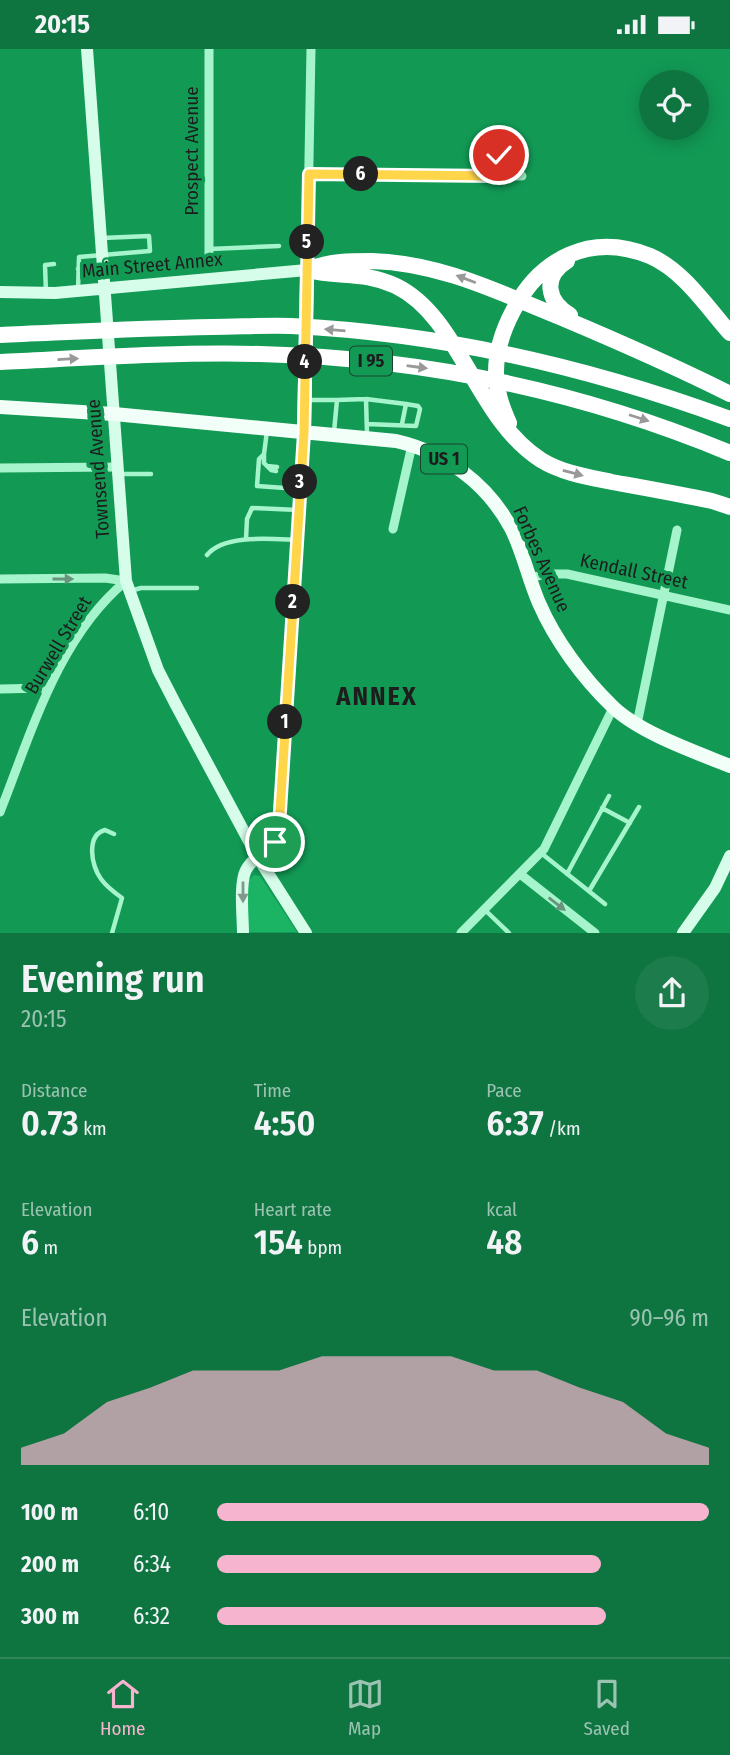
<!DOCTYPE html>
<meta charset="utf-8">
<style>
:root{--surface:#0e7440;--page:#1c7c4b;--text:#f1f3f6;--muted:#9bc3b1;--line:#2e8659;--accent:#f7b4cf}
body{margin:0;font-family:"Fira Sans Condensed",sans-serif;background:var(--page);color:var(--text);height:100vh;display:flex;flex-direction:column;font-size:26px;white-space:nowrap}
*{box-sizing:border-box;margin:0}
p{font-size:23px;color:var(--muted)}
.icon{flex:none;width:38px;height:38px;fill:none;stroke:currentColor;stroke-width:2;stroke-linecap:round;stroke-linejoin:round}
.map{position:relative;height:884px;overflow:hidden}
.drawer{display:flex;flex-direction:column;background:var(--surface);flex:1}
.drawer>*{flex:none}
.tools{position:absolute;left:639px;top:21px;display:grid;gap:14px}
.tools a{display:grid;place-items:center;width:70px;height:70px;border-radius:50%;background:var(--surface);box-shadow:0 4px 18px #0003;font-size:35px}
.pin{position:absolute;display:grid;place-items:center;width:60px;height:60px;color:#fff;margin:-30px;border:4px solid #fff;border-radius:50%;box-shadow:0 2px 7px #0007}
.km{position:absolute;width:35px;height:35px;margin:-18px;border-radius:50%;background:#222;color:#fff;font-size:19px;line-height:35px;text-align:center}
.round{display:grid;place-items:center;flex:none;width:74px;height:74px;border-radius:37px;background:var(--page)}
.summary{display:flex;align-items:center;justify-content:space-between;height:119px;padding:0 21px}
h1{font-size:38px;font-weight:600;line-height:52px}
.stats{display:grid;grid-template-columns:repeat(3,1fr);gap:10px;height:119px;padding:7px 21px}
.stats div{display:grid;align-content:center}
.stats b{font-size:35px;font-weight:600}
.stats small{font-size:19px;font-weight:400}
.stats p{font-size:19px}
.chart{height:196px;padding:14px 21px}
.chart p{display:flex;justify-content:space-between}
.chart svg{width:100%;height:126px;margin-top:7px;fill:var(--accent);opacity:.7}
ul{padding:0 21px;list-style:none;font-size:23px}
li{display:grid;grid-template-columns:112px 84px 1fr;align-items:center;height:52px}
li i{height:18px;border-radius:9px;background:var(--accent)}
.status{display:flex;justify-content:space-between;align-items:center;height:49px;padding:0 35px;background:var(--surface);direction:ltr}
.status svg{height:19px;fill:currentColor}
.dock{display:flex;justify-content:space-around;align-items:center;height:98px;border-top:2px solid var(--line);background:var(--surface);font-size:19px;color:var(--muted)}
.dock a{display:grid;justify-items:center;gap:4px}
.dock .selected{color:var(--accent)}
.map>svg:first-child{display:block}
.green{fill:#1ab464}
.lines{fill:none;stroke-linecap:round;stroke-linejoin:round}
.lane{stroke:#a6f4cb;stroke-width:4.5}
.street{stroke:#a6f4cb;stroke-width:9}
.secondary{stroke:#d5fde9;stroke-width:12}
.primary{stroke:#f2fff9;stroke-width:14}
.highway{stroke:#fff;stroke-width:16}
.oneway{fill:#999}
.oneway2{fill:#68937d}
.oneway3{fill:#82988d}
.route-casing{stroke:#fff;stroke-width:14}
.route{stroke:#ffd54a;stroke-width:9}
.labels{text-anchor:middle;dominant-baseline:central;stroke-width:7;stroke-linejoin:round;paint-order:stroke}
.shield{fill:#129a55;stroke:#1a422e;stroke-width:2}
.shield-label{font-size:18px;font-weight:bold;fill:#1d1d1d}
.street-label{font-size:19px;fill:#1d1d1d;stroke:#129a55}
.district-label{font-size:26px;font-weight:bold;letter-spacing:2px;fill:#1d1d1d;stroke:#129a55}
</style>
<div class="status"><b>20:15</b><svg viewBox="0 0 49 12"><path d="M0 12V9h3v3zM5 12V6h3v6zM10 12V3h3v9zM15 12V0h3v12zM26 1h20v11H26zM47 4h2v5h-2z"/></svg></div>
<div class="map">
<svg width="730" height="884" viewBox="0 0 730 884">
<rect width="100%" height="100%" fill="#129a55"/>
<path class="green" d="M254,826L260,827L297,883H248V832Z"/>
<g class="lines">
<path class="lane" d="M494,126L496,110L507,98
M210,200L279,197
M78,220L102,218
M78,241L79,208L150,202L149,187L102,189
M46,244L45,216L54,215
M366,350L406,355L402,375
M309,351H337
M367,375L416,377L420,360L418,357L406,355
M267,382L264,405L259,410L257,437L299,440
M334,383L337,351L366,350L367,385
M264,406V414L271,421L276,422
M267,417L277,418
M288,423L300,424
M120,425H151
M246,490L247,470L252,459L298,461
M207,506C224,485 271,490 296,491
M130,542L141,539H197
M602,759L630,774
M541,804L605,855
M567,825L609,747
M589,842L639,758
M485,861L509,884
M112,884L122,849C115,844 106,837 101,830C91,817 86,786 105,781L114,785"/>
<path class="street" d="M309,125L522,127
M209,205V0
M307,221L311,0
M0,419L117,418
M393,480L412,396
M530,529L546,525H567L730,561
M0,530L105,529L126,532
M0,640L47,639
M637,675L677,481
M0,763C31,685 58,588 126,532
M520,825L595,884
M461,884L544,800L613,659"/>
<path class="secondary" d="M87,0L126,532L158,621L176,656L257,807L306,884
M0,243L55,244L307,221
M243,884C243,868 239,834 246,821C257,801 275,803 279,778L304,384
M683,884L715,839L730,807"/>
<path class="primary" d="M0,358L114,365L396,392C444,403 487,434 511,479C523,502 528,529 539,554C555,591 583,629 612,657C638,683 695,703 730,717
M304,384L307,221"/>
<path class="highway" d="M567,212C542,228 547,252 570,266
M310,220C331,212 350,212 372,212C440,214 498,243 560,268C617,292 674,317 730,345
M307,221C340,229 363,222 396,237C460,268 476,370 541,411C562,424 588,428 612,433C645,439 679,445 712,452L730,458
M0,286C71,283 141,279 212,278C238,278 265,276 291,277C442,284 588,318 730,370
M0,313C86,309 173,303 260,305C421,309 581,342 730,404
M509,374C502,358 496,342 496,323C496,302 503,281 513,262C540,209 591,183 650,207C683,221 707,258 730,284"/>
</g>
<defs><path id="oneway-solid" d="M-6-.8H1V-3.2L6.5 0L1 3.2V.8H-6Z" transform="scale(1.75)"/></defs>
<g class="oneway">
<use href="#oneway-solid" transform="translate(466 230) rotate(-159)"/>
<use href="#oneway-solid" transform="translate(335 281) rotate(-175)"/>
<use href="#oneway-solid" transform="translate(68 310) rotate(-3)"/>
<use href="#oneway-solid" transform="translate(417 318) rotate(8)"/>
<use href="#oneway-solid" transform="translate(639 369) rotate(18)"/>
<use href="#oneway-solid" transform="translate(573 424) rotate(15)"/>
</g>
<g class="oneway2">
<use href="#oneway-solid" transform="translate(63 530)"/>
<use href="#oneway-solid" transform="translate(557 855) rotate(38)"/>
</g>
<use class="oneway3" href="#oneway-solid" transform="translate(243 843) rotate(90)"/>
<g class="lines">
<defs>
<path id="route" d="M275,793L279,778L304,384L309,125L494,127V116L499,106"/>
</defs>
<use href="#route" class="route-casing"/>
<use href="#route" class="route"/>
</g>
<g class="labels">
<g class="shield">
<rect x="350" y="297.5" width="42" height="29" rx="5"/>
<rect x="421" y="395.5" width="46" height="29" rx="5"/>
</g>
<g class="shield-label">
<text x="371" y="312">I 95</text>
<text x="444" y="410">US 1</text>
</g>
<g class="street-label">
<text transform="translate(191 102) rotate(-90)">Prospect Avenue</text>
<text transform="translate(152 216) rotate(-5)">Main Street Annex</text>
<text transform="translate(98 420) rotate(-94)">Townsend Avenue</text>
<text transform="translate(542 510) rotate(66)">Forbes Avenue</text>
<text transform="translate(634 522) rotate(12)">Kendall Street</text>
<text transform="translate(58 596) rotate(-59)">Burwell Street</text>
</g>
<g class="district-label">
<text x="377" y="647">ANNEX</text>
</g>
</g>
</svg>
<div class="tools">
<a><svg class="icon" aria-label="locate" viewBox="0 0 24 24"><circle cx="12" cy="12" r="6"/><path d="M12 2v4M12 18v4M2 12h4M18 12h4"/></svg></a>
</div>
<div class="pin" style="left:275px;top:793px;background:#1e9e55"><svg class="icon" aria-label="arrive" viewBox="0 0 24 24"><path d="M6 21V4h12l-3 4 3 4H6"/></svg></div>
<div class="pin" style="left:499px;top:106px;background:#d93025"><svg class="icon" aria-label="check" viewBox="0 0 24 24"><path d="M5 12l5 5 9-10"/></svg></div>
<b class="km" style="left:285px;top:673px">1</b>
<b class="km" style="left:293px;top:553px">2</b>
<b class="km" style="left:300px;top:433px">3</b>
<b class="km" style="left:305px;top:313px">4</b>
<b class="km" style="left:307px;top:193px">5</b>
<b class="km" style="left:361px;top:125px">6</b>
</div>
<section class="drawer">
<div class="summary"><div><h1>Evening run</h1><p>20:15</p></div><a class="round"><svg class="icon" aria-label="share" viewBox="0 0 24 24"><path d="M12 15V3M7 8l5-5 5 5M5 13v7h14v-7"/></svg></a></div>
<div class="stats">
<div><p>Distance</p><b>0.73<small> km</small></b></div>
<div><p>Time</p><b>4:50</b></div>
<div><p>Pace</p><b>6:37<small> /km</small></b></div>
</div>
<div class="stats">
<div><p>Elevation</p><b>6<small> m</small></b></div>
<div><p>Heart rate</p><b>154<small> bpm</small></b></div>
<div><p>kcal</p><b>48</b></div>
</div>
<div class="chart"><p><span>Elevation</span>90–96 m</p>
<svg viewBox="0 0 160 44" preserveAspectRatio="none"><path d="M0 44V38L10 33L20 22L30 17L40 11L50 11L60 11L70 6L80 6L90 6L100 6L110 11L120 11L130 17L140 22L150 33L160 38V44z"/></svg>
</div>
<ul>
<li><b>100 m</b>6:10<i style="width:100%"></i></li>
<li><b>200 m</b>6:34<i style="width:78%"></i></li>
<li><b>300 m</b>6:32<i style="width:79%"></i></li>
</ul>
</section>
<nav class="dock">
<a class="selected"><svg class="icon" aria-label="home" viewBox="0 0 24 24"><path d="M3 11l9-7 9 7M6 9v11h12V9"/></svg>Home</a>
<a><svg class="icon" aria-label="map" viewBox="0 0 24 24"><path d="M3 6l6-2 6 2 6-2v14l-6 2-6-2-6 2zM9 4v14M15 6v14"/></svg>Map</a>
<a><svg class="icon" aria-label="saved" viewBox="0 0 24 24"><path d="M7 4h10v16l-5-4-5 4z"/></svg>Saved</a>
</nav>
